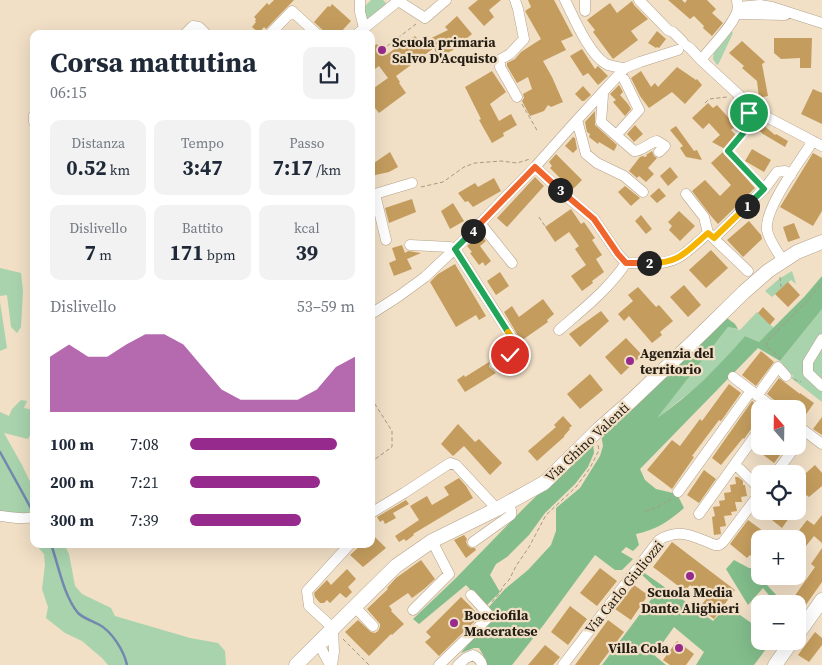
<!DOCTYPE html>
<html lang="it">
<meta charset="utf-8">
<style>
:root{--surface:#fff;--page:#f2f2f3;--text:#1f2937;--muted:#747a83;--accent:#972b8d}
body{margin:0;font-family:"Source Serif 4",serif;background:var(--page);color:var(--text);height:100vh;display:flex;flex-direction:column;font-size:19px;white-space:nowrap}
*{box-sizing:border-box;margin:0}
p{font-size:16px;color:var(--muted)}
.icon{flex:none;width:28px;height:28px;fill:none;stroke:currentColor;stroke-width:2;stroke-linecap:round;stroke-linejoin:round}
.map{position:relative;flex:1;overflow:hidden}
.side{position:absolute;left:30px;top:30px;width:345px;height:518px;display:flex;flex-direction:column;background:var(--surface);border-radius:10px;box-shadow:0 5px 20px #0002}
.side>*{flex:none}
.needle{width:32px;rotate:340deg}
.fabs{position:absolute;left:751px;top:400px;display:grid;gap:10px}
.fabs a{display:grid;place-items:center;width:55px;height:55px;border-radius:10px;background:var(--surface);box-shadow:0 5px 20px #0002;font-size:25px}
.pin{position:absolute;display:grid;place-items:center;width:42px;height:42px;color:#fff;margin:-21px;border:2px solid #fff;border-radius:50%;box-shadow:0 1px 5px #0007}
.km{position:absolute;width:25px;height:25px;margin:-12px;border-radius:50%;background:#222;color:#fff;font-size:14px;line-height:25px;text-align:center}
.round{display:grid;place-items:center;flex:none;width:52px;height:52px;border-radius:10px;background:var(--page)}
.summary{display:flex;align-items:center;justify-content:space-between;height:85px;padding:0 20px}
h1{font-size:28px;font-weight:700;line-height:38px}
.stats{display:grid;grid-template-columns:repeat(3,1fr);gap:8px;height:85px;padding:5px 20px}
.stats div{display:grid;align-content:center;border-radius:10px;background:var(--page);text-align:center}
.stats b{font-size:21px;font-weight:700}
.stats small{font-size:14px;font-weight:400}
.stats p{font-size:14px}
.chart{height:140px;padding:10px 20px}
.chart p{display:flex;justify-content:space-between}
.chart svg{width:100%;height:90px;margin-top:5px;fill:var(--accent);opacity:.7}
ul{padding:0 20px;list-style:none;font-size:16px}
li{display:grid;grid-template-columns:80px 60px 1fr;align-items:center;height:38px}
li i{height:12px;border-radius:6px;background:var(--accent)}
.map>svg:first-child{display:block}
.green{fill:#a8d3ad}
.forest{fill:#82bd8b}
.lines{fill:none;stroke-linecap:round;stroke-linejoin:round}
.stream{stroke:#7288af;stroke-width:2.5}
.building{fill:#c49d5e}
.minor-casing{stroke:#b3a28a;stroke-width:11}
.major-casing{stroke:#b3a28a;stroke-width:15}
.path{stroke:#a79985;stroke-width:1;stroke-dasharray:4 2.5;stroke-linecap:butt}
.minor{stroke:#fff;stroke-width:10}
.major{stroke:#fff;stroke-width:14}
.split-1-casing{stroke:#fff;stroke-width:10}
.split-2-casing{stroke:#fff;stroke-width:10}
.split-3-casing{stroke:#fff;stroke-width:10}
.split-4-casing{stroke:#fff;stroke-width:10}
.split-5-casing{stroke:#fff;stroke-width:10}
.split-6-casing{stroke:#fff;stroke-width:10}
.split-1{stroke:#22a559;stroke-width:6}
.split-2{stroke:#f5b400;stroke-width:6}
.split-3{stroke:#f0652b;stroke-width:6}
.split-4{stroke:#f0652b;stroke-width:6}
.split-5{stroke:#22a559;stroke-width:6}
.split-6{stroke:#f5b400;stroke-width:6}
.poi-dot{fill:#972b8d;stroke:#f1dfc6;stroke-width:2}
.labels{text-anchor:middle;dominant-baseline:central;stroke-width:4.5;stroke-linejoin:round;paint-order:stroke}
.poi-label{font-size:14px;font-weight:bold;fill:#241d14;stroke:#f1dfc6;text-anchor:start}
.street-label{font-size:14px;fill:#241d14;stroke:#f1dfc6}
</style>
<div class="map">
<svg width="822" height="665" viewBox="0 0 822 665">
<rect width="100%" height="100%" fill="#f1dfc6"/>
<path class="green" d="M371,0H383L387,4L367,23L363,20L365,6Z
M730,30L733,33L719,63L717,65L713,59L714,51Z
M0,268L21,273L23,291L21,327L17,333L11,327L7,295L0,296Z
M792,271L796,284L791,280L772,297L765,291L779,279Z
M0,302L7,348L0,351Z
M822,309V402L791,378L793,376L780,361Z
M757,312L774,328L759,342L745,336L718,367L694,389L655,420L728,327L740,330Z
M21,400L27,401L24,408L34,410V432H32L28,439L4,433L22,465L34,490V512L20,514L0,511V412L9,416L12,409Z
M35,544H64L69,554L75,586L82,594L111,608L115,616L190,638L218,643L225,651L226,665H108L102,658L82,641L65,633L46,618L48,607L42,589L45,565L44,554Z"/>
<path class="forest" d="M822,276V309L780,361L758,348L640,469L645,480L656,489L677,494L684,508C669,521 656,530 636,534L639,545L633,551L626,547L621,552L633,559L622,570H615L595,555L545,623L512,665H486V660L479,648H474L461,653L491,616L487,609L505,589L528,570L551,545L556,531V508L580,488L600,456L603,446L601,434L727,318L735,324L738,329L728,327L657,418C691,395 719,366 745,336L759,342L805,296Z
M593,442L594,453L588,467L575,484L545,513L529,535L507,557L496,564L490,575L500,592L486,606L466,585L419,624L413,619L456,578L527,505Z
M734,560L749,568H760V576H769L770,578L766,584L781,600L779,604H771L773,600L763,588L748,605L726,569Z
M643,572L713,621L727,606L760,629V641H772L754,665H696L704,652L674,627L654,655L666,665H602L658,590L642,575Z"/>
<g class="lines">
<path class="stream" d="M0,452L21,490L33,512
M50,544L52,547C59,568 64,596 78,613C83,618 92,621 98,624C112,631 124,651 127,665"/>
</g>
<path class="building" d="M274,0H294L266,29L264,27L259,33L252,27L256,22L255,21L256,19L254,17L267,3L269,5Z
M478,0H501L489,10L494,17L484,26L468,8Z
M528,0H554L573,36L561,41L566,50L543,61L552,77L563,102L551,107L548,105L544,111L530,116L522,101L524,98L523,94L532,89L528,77L517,83L507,66V63L515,59L521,52L541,39L525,11L531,7Z
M668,0H682L685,3L687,0H707L716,9L712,13L723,23L712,36L703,28L704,26L694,16L690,19Z
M632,1L634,5L648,19L631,31L638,40L613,59L593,32L595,30L587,20L610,3L617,13Z
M332,4L351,21L339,34H327L314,22L328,6L330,7Z
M457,16L472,34L453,50L438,58L434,48L396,76L400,82L399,83L406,93L379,113L371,103V90L388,78L379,66L371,72V48L377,44L386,55L407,40L408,41L415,36L421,43L448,30L445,27Z
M657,31L666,39L659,48L657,47L656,48L648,43Z
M774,38H812L811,68H800V58L781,59L774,53Z
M742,41L765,62L762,64L768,96L759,98L757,81L742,68L744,66L729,53Z
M582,49L595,69L598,66L608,76L598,85L588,73L583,76L570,56Z
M677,67L696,80L697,79L702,85L685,104L672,92L649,108L640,96L631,78L641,71L651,87L655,83L658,87Z
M492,71L506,92L490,104L499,121L511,114L517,125L503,133L504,136L492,143L479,120L481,119L465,87Z
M619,85L623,92L620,95L628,104L631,109L625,116L613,102L616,100L610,94Z
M583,86L591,95L584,101H582L575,94Z
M813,89L822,93V124L801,114Z
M708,103L713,108L717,105L736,126L731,130L738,137L725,149L712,142L720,135L709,123L703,129L692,118Z
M595,111V125L617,145L614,151L599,142L598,144L589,137L590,134L587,132L585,122Z
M755,118L775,135L776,134L788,141L785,147L763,134L751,123Z
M635,125L643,134L634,142L627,134Z
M676,126L694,151L697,150L702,160L686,157L680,148L683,146L670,130Z
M573,137L575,138L577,149L573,153L565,146Z
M752,149L771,160L764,172L745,161Z
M652,151L654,156L657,158L648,168L654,174L646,182L639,176L637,178L629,171L640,157L643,156L645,157L647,156L646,155Z
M390,152L398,167L389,172L371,176V165Z
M723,152L755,188L718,224L711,216L692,191L705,180L720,196L731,185L711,163Z
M813,153L822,158V211L813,226L780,207Z
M556,154L582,180L572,190L550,168L552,166L549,162Z
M670,167L678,177L668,186L660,176Z
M535,177L544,186L507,227L497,218Z
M494,178L501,191L473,207L468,201L465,202L458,193L475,183L478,187Z
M625,186L640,198L631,206L618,192Z
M659,188L666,196L657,203L650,196Z
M412,199L416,212L389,223L385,208Z
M453,203L464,221L450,229L441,211Z
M571,209L581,224L584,222L595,238L592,240L602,255L596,259L604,272L592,281L593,283L582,291L571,276L586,265L575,249L579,246L569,232L555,242L545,227Z
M679,211L695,226L680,241L669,230L672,226L668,222Z
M641,215L652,229L646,234L635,221Z
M749,221L761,235L762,239L743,257L727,240Z
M794,223L800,238L788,242L783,227Z
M480,234L486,241L480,246L491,261L485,266L483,262L479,265L470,253L472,252L467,246Z
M402,245L405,253L408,251L421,253L407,259L412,269L394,276L389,263L396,260L392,248Z
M711,250L728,268L706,288L689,270Z
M455,264L486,316L479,320L476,315L456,327L430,282L438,274Z
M500,272L509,286L496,295L487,281Z
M788,282L800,295L788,307L775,294Z
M684,285L701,305L688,317L670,297Z
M638,287L656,307L659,305L673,321L660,332L662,335L652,343L629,316L624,321L618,314L633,301L628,295Z
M543,299L554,314L547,320L548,322L521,341L504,312L512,306L519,317Z
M763,307L775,319L770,325L758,313Z
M601,311L609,321L580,347L569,334Z
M626,338L642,355L621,375L605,357Z
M761,351L774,362L756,386L742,375Z
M489,362V367L496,373L465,392L457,380L464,375L465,377Z
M590,374L603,390L580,409L567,394Z
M779,378L800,394V393L814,403L802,420L798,419V409H783L779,404L767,394Z
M729,384L741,393L721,421L719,420L692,456L694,457L672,489L647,470L672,440L680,446L700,419L702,421Z
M752,401L760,407V420L754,425L744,439L743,438L721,465L712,458Z
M563,416L572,426L569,428L570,429L564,436V437L537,461L528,451L556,427L554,425Z
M822,417V435L813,429Z
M458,424L475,442L479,439L502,463L490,475L464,446L453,456L441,444Z
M768,446H787L774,463L762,454Z
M815,465L822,473V486L809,497L806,495L798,503V480Z
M704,470L716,479L699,503L687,495Z
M735,477H738L743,481V485H745L747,496L741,497L742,502H735L737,511L731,512L732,515L724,516L726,526L720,527L721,534L714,535L712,517L715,516L713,507L720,506L719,501L725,500L724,493L731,492L730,485L736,484Z
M459,478L466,486L473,498L413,534L414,535L406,541L404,539L399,542L395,536L419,520L410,506L427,496L432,505L449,495L444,487Z
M406,500L409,504L393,513L396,518L385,524L383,520L380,522L377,517Z
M771,511H786L791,515L782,528L767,516Z
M822,515V543L814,536L806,546L794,537L807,520L814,525Z
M748,520L767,534L763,539H760V563L750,555L747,558L730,544Z
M371,533L386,548L363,567L350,555L362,544H371Z
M464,535L467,539L466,542L468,546L471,548H475L476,550L466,558L454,540Z
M672,542L735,590L714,619L699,608L707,598L690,585L685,591L653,567Z
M822,548V582L798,616V604H789L815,567L811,564Z
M421,560L435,579L424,589L412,598L408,593L389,606L392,610L391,611L404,624L392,635L391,634L369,656L345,632L358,620L371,632L375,633L378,631L380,627V624L367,609L388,589L387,588L396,578Z
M600,568L617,581L597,606L580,593Z
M347,569L356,579L348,587L352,592L346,598L340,593L330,603L327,600L324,603H320L315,597L314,593L327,580L331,585Z
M634,585L648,595L631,620L615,609Z
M461,597L480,616L439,656L425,642L431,637L426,632Z
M570,606L587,619L568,645L551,632Z
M608,620L624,632L599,665H575Z
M815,632L822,638V645L809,662L798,655Z
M677,641L694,654L686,665H670L663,660Z
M545,645L560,657L553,665H528Z"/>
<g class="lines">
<defs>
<path id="minor" d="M360,0V12L364,28
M397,0L425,18L446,0
M515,0L518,9L524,39L510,54L501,59L500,67L517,97
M565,0C574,18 589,54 606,64C612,67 619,67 625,68
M639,0L668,30L673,32L683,42
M738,7L760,5L772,7L822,23
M585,11V0
M736,14L785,15
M185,34L193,26L199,27L206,34
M270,34L292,11L317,34
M357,34L398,1
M687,46L690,48L701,60L752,107L765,116L822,146
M701,60C710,48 736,23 738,8C738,6 737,2 737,0
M601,94L603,95L601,122L634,151C643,151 648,143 657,141L665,146L659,152
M577,120L586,154L597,163L624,176L643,192
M34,122V115
M620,131L639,110L624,79L620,74
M535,167L567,197L594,219L618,254L626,263C643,263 665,267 681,256C690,250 699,241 708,233
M375,194L412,183
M686,194L704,217L708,233L748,271
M371,195L375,194L386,240
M480,223L512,263
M714,238L765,188L777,172L785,171L791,175
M410,245L450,247L455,249L514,341V351C509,358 503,360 495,364
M783,261C778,252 769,241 767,230C764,208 801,160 813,141
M371,314L399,296L425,277L461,243L535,167L577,120L625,68L640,62L678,50
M559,330C582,310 608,290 626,263
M822,339L808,362V373L822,386
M733,377L775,409
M757,396L778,367L786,376
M798,426L822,444
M740,469L760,489
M775,474L796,446
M678,492L751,391
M371,513L404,493L450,463L456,465L497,509
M699,514L760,429
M0,516C11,517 23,520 34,517
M473,542L511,515V510L507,503
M355,607L373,626
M413,610L449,574L432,541
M325,642L321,640L320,646L330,665
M332,665L334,652L333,628L309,606L307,591L350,544
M439,665L490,616L471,595
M458,665L466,658L473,655C477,657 481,660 482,665
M563,665L659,540C681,527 694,537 715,545H719L723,542L760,493"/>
<path id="major" d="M798,634L822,600
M296,665L396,566L432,541L497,509L544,483L599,429L631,401L695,340L744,292L768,271L797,252L822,242
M775,665L792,641"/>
</defs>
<use href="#minor" class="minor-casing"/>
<use href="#major" class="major-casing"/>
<path class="path" d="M382,50L416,24
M705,103L709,99L727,97
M522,104L538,132
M747,115L741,122L742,130L744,132L728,151L758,182
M421,187L443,182L464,167L475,163L501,161L517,163L530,159
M539,217L545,226
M780,277L781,287
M779,359L780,357L767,347V341L807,301L822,283
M794,379L800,382L801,381
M371,398L392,431V447L371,462
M645,511L658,507L671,499
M492,602L499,594L504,585L509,580L516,566L529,547L546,515L576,487L590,468L599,450L598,445
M343,639L369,665"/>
<use href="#minor" class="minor"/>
<use href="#major" class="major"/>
</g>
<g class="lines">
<defs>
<path id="split-1" d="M747,206L764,189L728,151L744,132L741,122L749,113"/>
<path id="split-2" d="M649,263C679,264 687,251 708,233L714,238L747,206"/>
<path id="split-3" d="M560,190L594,219L618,254L626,263H649"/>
<path id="split-4" d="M473,231L535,167L560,190"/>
<path id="split-5" d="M473,231L455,249L508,332"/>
<path id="split-6" d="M508,332L514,341V351L510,355"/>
</defs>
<use href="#split-1" class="split-1-casing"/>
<use href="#split-2" class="split-2-casing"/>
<use href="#split-3" class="split-3-casing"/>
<use href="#split-4" class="split-4-casing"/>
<use href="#split-5" class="split-5-casing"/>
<use href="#split-6" class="split-6-casing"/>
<use href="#split-1" class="split-1"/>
<use href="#split-2" class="split-2"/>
<use href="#split-3" class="split-3"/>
<use href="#split-4" class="split-4"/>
<use href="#split-5" class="split-5"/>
<use href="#split-6" class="split-6"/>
</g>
<g class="poi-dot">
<circle cx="382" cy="50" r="5"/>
<circle cx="630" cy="361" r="5"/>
<circle cx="690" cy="576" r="5"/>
<circle cx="454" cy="623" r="5"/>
<circle cx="679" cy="648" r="5"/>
</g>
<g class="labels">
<g class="poi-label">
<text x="392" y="42">Scuola primaria<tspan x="392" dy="16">Salvo D'Acquisto</tspan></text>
<text x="640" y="353">Agenzia del<tspan x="640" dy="16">territorio</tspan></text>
<text x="690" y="592" text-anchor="middle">Scuola Media<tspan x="690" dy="16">Dante Alighieri</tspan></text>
<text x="464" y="615">Bocciofila<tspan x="464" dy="16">Maceratese</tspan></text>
<text x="669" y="648" text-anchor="end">Villa Cola</text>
</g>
<g class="street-label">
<text transform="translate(587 442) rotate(-43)">Via Ghino Valenti</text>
<text transform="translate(624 587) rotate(-51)">Via Carlo Giuliozzi</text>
</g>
</g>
</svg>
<div class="fabs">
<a><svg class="needle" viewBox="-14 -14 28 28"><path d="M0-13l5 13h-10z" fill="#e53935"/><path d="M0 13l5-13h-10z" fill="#747a83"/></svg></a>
<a><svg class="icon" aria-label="locate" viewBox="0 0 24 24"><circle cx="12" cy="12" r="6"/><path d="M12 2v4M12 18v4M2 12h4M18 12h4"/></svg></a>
<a>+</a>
<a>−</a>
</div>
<div class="pin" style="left:749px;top:113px;background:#1e9e55"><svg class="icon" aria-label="arrive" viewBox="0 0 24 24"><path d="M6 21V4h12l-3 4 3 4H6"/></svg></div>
<div class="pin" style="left:510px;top:355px;background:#d93025"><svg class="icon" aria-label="check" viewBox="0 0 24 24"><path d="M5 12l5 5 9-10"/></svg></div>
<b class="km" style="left:747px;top:206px">1</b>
<b class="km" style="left:649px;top:263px">2</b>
<b class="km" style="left:560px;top:190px">3</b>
<b class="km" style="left:473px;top:231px">4</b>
<section class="side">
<div class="summary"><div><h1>Corsa mattutina</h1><p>06:15</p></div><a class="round"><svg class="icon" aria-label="share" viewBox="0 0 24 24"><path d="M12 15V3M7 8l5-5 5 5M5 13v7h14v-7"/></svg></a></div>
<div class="stats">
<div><p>Distanza</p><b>0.52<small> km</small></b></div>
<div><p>Tempo</p><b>3:47</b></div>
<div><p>Passo</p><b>7:17<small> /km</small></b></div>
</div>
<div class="stats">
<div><p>Dislivello</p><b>7<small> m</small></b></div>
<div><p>Battito</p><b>171<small> bpm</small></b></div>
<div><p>kcal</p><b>39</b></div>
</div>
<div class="chart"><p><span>Dislivello</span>53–59 m</p>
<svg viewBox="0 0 160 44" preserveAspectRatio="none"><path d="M0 44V17L10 11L20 17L30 17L40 11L50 6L60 6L70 11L80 22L90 33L100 38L110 38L120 38L130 38L140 33L150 22L160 17V44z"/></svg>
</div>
<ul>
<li><b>100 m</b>7:08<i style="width:89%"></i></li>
<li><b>200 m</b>7:21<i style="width:79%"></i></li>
<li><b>300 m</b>7:39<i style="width:67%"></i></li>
</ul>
</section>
</div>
